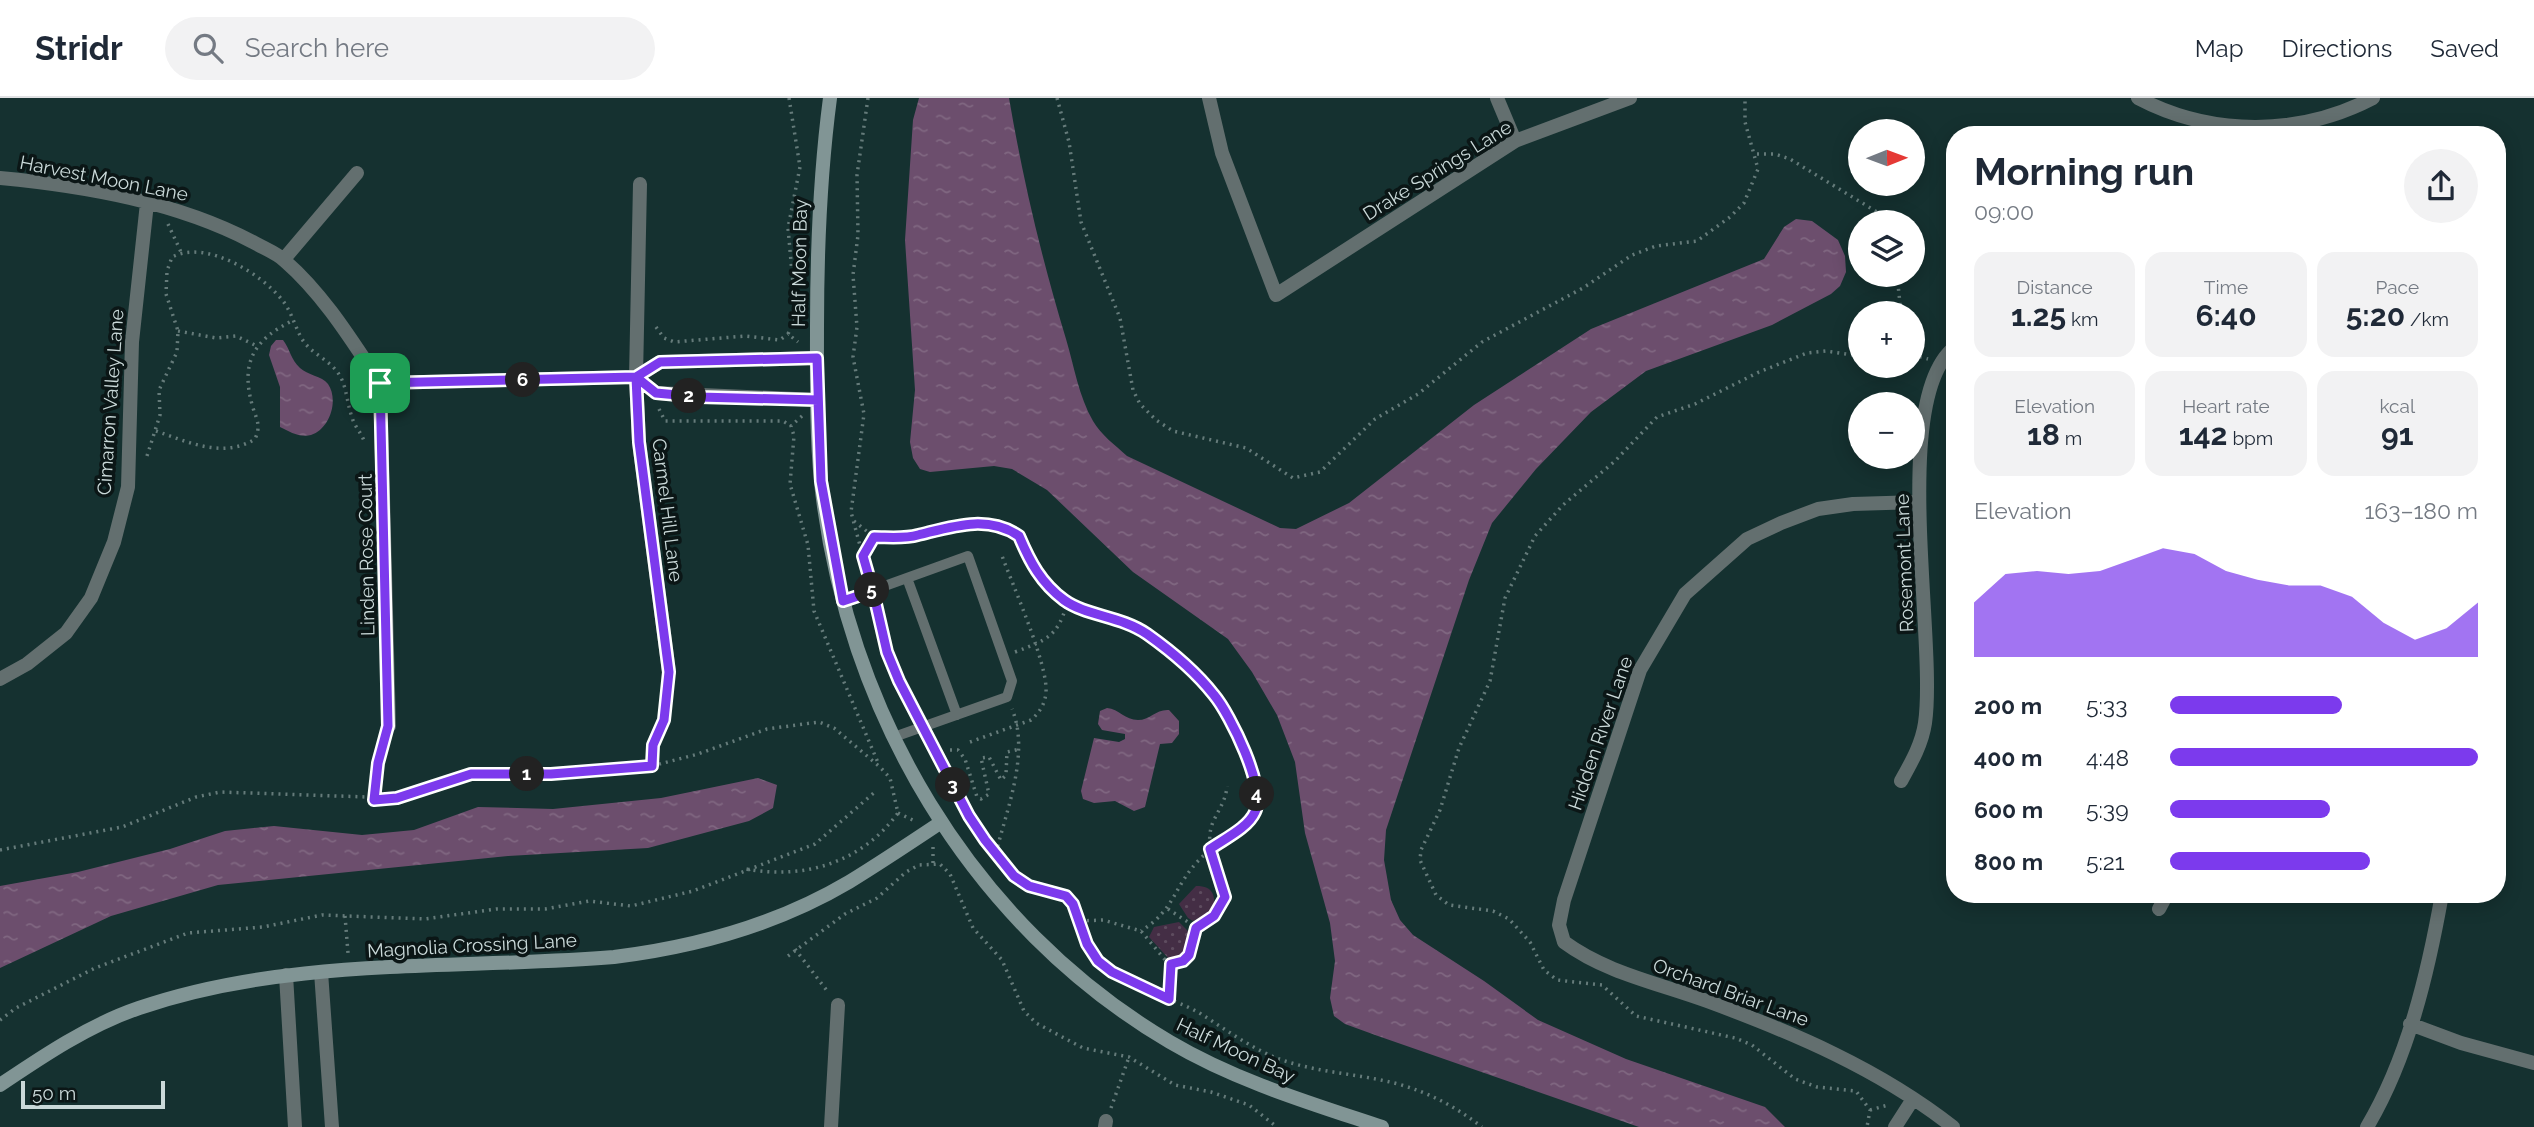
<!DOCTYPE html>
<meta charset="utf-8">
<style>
:root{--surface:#fff;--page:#f2f2f3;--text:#1f2937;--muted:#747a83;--line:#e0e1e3;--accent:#7c3aed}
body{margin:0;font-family:Raleway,sans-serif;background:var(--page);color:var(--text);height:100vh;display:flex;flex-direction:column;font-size:26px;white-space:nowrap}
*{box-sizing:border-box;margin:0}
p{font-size:23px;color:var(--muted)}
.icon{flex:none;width:38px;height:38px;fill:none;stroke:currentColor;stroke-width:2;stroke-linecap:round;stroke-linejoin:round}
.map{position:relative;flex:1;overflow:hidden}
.details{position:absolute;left:1946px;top:28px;width:560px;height:777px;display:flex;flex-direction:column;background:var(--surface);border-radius:28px;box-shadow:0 4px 18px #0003}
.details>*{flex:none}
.needle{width:46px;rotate:89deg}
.buttons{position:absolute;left:1848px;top:21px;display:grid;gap:14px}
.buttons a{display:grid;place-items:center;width:77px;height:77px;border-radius:50%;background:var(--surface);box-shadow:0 4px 18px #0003;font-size:35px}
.scale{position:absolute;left:21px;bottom:18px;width:144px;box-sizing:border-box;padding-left:7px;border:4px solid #cad9d9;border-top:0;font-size:19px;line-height:24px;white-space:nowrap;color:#cad9d9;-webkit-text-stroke:5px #0b1616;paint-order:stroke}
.pin{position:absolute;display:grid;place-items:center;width:60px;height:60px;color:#fff;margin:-30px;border-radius:14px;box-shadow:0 4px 10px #0006}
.km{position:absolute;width:35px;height:35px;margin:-18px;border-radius:50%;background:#222;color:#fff;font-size:19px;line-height:35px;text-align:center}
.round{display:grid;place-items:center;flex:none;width:74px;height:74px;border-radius:37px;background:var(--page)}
.headline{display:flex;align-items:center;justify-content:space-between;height:119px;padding:0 28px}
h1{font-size:38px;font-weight:700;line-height:52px}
.figures{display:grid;grid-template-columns:repeat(3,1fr);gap:10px;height:119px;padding:7px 28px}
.figures div{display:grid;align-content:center;border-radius:18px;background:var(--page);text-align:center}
.figures b{font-size:30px;font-weight:700}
.figures small{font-size:19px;font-weight:400}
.figures p{font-size:19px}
.chart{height:196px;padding:14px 28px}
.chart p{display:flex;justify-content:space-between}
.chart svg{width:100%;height:126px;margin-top:7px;fill:var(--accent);opacity:.7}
ul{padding:0 28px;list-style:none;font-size:23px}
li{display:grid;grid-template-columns:112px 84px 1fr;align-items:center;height:52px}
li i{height:18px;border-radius:9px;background:var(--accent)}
header{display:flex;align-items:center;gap:42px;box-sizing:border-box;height:98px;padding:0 35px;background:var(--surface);border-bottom:2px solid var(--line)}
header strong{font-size:33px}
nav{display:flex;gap:38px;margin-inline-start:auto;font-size:24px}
.search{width:490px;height:63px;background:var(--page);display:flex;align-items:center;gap:18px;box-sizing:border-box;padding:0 24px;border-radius:38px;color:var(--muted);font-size:26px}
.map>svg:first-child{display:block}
.park{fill:url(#park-dots)}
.water{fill:url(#water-ripples)}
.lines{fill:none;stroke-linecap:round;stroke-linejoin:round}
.path{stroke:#657b7a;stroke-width:3.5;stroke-dasharray:2 5;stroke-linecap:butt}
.lane{stroke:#636f6f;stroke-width:10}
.street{stroke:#636f6f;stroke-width:14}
.secondary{stroke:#819595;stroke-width:14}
.route-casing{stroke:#fff;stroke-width:14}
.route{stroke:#7c3aed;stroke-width:9}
.labels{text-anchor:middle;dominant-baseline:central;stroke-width:7;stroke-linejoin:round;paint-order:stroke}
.street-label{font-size:19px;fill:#cad9d9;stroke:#0b1616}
</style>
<header>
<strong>Stridr</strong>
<div class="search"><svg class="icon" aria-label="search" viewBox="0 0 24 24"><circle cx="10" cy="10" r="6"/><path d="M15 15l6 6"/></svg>Search here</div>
<nav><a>Map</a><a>Directions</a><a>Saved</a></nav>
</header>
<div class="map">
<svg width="2534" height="1029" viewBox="0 0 2534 1029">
<defs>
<pattern id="park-dots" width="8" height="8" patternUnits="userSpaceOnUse" patternTransform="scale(1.75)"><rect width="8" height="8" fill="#442e45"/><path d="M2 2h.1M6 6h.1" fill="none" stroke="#5e4c5f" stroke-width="1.8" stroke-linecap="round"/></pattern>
<pattern id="water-ripples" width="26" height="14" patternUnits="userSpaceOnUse" patternTransform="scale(1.75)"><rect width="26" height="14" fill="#6c4e6d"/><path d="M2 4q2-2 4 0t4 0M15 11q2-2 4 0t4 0" fill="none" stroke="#806781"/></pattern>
</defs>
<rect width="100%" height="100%" fill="#153130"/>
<path class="park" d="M1196,788C1214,788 1216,798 1213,814L1193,823L1188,820L1179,806Z
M1179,824L1191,836L1184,857L1169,861L1149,839L1154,829Z"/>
<path class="water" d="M919,0H1009C1023,82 1042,162 1066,241C1074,268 1079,299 1093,323C1101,337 1115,347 1127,358L1280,430L1296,431L1349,405L1474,307L1591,231L1764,161L1784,129L1796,121L1812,123L1838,142L1845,158L1846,174L1840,188L1831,196L1772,227L1646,273L1591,314L1536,371L1492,425L1469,482L1386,732L1384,762L1391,802L1400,822L1413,837L1484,883L1538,922L1626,961L1765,1009L1785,1029H1639L1378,938L1345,926L1334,918L1330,900L1335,863L1330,825L1305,735L1295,664L1277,617L1252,574L1228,541L1133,474L1047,392L1012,371L994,368L930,374L920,371L913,360L910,344L915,292L905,142L913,22Z
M276,242H283C290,251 291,262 300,270C307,277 322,278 328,286C339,302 330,331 311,337C300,340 290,334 280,329V289L269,257L271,248Z
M1107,610C1119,611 1125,622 1138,622C1150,622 1156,611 1169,612L1179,623V636L1172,645L1160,646L1145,709L1134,713L1115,703L1094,705L1083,701L1081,693L1094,640L1119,644L1125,641V636L1102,632L1098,626L1100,613Z
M758,680L777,687L773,710L749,723L648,750L508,758L218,787L111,818L0,870V788L78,774L170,751L225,733L274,728L362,737L414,732L478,709L553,711L661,700Z"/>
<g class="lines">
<path class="path" d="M789,0L800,69L788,130L796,219L788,236L798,244
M868,0L857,77L858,137L853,177L857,229L853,259L864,316L851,414L869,481
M1057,0L1069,44L1081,124L1120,220L1133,292L1140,306L1156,322L1173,333L1246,350L1293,380L1320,374L1375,321L1418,296L1482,244L1583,190L1632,157L1656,148L1697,143L1730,119L1744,105L1758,71L1745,24V0
M1757,56H1775L1790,61L1877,114L1885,124
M168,126L181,154
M1897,177L1901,215
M656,229L664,240L674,244L745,238L780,242L788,236
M178,233L216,240L236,238L257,248
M1913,257L1928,261
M1860,258L1826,253L1807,255L1759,274L1695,306L1657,319L1615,363L1563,407L1535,438L1505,500L1490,583L1459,650L1440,712L1421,752L1420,762L1436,797L1449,807L1493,813L1509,821L1530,844L1544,872L1557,882L1602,887L1636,918L1735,940L1752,947L1795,981L1817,989L1856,993L1870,1012L1867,1029
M659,311L665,323H783L791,328
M802,318L791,328L794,338L790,386L808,447L814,513L879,667
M156,333C188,344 223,361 255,341C261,328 257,322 253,310C240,266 252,242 294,222
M147,358L160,317L159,292L177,254L178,233L166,196L167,173L172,159C206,141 262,176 283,203C292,215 295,229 302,241C312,257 331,262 340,278C347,290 347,306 352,319C354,328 361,334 364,343
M854,423L874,439C888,439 902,440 916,437C947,431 976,418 1009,432C1027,440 1036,488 1068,505C1083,513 1102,514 1118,520C1149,532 1198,573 1217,600C1228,615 1235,635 1243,652C1250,668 1263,695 1256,713C1249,730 1214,746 1200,761C1174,787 1176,811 1141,833
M863,458L874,439
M876,505L887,554L918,615
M1015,554C1047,542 1057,539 1067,506
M930,641C943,675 987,757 1016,779C1031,790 1050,787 1065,797C1085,811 1082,845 1098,863C1123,891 1170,897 1201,916C1225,931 1248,948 1274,959C1314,975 1357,975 1398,986C1430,995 1456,1009 1482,1029
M970,644L1031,622C1040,614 1045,606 1046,594C1048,566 1012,486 1001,455
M950,652H958L965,661L977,699L981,701L989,696L981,660L989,659L1001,682L1006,677L1007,654L1020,651
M652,667L653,647L664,622L668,590
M374,702L385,642
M898,715L915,723
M0,752L122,729L196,699L220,694L397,700L471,676H551L652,668L698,656L767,631L819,624L834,630L880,669L890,680L898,715C862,764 805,782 746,771
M996,755C1007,710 1030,655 1012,611
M933,765V749
M1168,811L1197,830
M345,818L348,855
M1080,823L1103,822L1141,833L1166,863C1192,876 1189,840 1199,829C1203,824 1208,823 1213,819C1218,815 1221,805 1225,799C1218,776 1203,748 1213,724C1219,711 1226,702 1227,688
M795,851L828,894
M788,858L845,816L877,800L906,774L919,767L940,766L950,776L973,830L1002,862L1024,913L1036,925L1083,950L1129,959L1175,987L1211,994L1249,1007L1277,1029
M1169,901L1171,866
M0,922L16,910L95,870L188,835L263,829L322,817L425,821L496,811H545L589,803L631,808L693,793L815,746L876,693
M1111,1010L1129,959
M1870,1012L1888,1007"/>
<path class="lane" d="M907,480L957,617
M843,503L968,458L1012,583L1007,599L894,639"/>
<path class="street" d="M1209,0L1222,55L1276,197L1515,43L1630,0
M1497,0L1515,43
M2138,0C2212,39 2300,38 2373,0
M0,80C85,88 177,104 253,144C263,150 277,155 285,163C324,197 352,243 380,285
M640,86L636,279L639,344L669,574
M284,161L357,75
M636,279L656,295L818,302
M380,285L636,279L660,264L817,260
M380,285L389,628
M1919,404L1853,406L1818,411L1781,425L1747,441L1685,496L1640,572L1564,802L1559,827L1564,844C1606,875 1658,885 1707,903C1794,935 1879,971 1953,1029
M0,581L27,566L66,535L91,500L114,444L128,389L132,244L147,105
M1901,683C1911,665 1922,646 1925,625C1937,543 1889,299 1955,249
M2159,811L2167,796
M321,874L332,1029
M286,877L295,1029
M2410,926L2461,945L2534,965
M831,1029L838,907
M1105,1029L1106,1023
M1895,1029L1913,1001
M2367,1029C2408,960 2428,875 2442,796"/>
<path class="secondary" d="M830,0C820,76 817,151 817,228C817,279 816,332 821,384C845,612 971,827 1170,944C1236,983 1310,1005 1382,1029
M0,987C43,958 89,927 139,910C291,858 456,872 614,859C696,849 778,826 849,784C880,765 910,745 940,725"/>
</g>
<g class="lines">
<defs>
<path id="route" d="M380,285L388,628L378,665L374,702L397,700L471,676H551L652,668L653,647L664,622L669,574L639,344L636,279L656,295L699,299L818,302L821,383L843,503L873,493L887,554L899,583L969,718L985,742L1014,778L1029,788L1066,798L1073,806L1087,846L1098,863L1112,874L1169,901L1171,866L1183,863L1189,857L1196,830L1214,818L1225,799L1210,751C1224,741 1248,730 1255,714C1267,691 1230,616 1214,597C1196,574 1171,553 1147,536C1121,518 1086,518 1064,502C1041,485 1030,464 1019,438C987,416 951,429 918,437C904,441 888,439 874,439L863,458L873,493L843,503L821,383L817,260L660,264L636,279L380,285"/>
</defs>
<use href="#route" class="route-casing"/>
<use href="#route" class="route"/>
</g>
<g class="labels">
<g class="street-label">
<text transform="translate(1437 72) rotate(-32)">Drake Springs Lane</text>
<text transform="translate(104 80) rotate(11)">Harvest Moon Lane</text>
<text transform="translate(799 165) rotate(-89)">Half Moon Bay</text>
<text transform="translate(110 304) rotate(-86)">Cimarron Valley Lane</text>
<text transform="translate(668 412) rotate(83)">Carmel Hill Lane</text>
<text transform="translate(366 457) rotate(-91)">Linden Rose Court</text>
<text transform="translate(1904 465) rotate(-92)">Rosemont Lane</text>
<text transform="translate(1600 635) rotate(-71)">Hidden River Lane</text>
<text transform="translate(472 847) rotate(-3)">Magnolia Crossing Lane</text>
<text transform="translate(1731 894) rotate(20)">Orchard Briar Lane</text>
<text transform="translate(1236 952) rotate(25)">Half Moon Bay</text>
</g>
</g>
</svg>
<div class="buttons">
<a><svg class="needle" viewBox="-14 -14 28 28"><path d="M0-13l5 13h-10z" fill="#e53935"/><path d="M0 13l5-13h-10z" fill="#747a83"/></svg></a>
<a><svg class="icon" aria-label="layers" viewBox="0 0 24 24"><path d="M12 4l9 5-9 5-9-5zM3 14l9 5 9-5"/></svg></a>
<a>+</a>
<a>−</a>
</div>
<div class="scale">50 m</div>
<div class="pin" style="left:380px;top:285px;background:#1e9e55"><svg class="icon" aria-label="arrive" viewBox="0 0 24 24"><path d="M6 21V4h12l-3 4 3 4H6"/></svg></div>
<b class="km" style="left:527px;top:676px">1</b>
<b class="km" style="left:689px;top:298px">2</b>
<b class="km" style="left:953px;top:687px">3</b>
<b class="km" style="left:1257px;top:696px">4</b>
<b class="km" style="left:872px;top:492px">5</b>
<b class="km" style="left:523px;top:282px">6</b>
<section class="details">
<div class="headline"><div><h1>Morning run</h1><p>09:00</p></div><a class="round"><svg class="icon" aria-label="share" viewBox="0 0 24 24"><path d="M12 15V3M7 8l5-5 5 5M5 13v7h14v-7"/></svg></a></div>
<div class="figures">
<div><p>Distance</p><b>1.25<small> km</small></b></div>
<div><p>Time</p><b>6:40</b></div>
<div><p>Pace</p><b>5:20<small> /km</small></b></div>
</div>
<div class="figures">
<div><p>Elevation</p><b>18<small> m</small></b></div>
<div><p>Heart rate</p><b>142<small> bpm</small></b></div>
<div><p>kcal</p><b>91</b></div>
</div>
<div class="chart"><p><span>Elevation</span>163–180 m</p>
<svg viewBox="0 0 160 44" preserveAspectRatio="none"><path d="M0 44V25L10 15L20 14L30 15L40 14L50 10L60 6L70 8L80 14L90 17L100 19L110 19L120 23L130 32L140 38L150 34L160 25V44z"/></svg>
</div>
<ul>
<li><b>200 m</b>5:33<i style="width:56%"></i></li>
<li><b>400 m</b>4:48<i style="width:100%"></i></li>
<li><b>600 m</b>5:39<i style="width:52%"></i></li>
<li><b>800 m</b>5:21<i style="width:65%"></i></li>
</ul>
</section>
</div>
